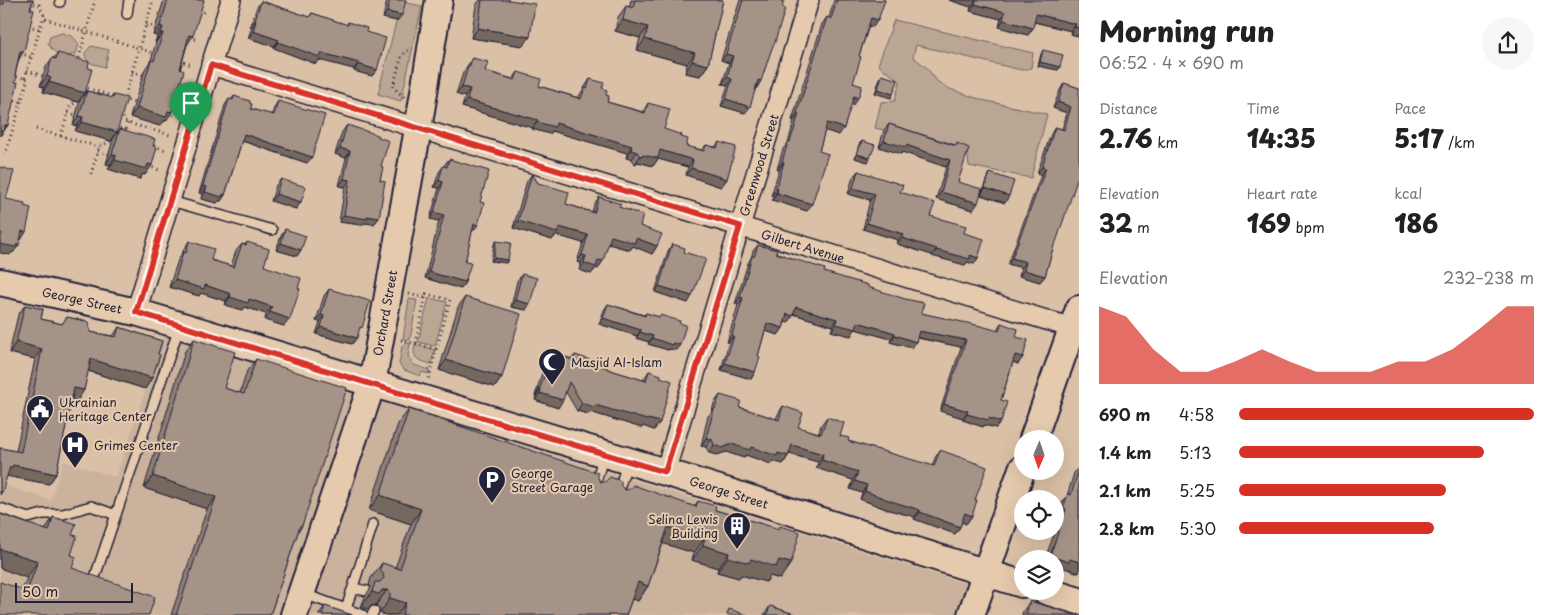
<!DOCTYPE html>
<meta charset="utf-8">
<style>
:root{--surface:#fff;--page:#f6f6f6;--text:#222;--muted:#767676;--accent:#d93025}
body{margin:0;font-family:"Playpen Sans",sans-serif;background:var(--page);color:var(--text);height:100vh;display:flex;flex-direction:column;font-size:19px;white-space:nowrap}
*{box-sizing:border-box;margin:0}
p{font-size:16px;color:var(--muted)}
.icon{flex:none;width:28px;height:28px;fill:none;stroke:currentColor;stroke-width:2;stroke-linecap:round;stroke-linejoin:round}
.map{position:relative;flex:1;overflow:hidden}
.panel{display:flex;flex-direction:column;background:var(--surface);width:475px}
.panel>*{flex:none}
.needle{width:32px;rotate:182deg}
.buttons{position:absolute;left:1014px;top:430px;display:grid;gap:10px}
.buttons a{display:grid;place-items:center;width:50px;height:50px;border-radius:50%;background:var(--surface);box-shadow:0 5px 20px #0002;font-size:25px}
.scale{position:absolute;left:15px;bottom:12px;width:118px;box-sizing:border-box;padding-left:5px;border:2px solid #22223b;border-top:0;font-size:14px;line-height:18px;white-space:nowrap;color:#22223b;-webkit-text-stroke:4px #e6caad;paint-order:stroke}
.pin{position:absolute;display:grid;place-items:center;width:42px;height:42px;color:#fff;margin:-51px -21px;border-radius:50% 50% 50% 0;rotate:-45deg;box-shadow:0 0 5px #0007}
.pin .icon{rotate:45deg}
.round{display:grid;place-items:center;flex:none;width:52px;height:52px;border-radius:26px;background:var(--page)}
.headline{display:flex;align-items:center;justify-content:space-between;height:85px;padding:0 20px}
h1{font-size:28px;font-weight:800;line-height:38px}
.metrics{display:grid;grid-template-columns:repeat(3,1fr);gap:8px;height:85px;padding:5px 20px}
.metrics div{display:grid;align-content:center}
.metrics b{font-size:25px;font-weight:800}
.metrics small{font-size:14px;font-weight:400}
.metrics p{font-size:14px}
.chart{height:140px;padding:10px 20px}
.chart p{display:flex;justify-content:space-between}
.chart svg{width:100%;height:90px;margin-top:5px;fill:var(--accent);opacity:.7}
ul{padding:0 20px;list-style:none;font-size:16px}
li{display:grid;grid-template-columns:80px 60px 1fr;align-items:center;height:38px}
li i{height:12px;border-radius:6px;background:var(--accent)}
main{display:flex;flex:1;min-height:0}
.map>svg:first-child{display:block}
.built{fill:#cab29d}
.green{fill:#bba694;stroke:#6e6468}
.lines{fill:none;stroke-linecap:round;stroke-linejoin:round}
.service-casing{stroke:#22223b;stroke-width:12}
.minor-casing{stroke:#22223b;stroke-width:22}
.secondary-casing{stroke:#22223b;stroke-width:30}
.path{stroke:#22223b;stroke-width:3;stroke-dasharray:1 4;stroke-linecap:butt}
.service{stroke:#e6caad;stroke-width:9}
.minor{stroke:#e6caad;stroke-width:19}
.secondary{stroke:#e6caad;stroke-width:26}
.wall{fill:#8f7e75;stroke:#22223b}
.shaded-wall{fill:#74675f;stroke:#22223b}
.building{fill:#a69388;stroke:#22223b}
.route-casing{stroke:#fff;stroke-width:10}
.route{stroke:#d93025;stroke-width:6}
.labels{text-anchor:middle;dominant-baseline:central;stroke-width:4;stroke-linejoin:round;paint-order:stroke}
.street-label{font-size:12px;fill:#22223b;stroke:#e6caad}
.poi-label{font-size:12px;fill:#22223b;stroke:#e6caad;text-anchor:start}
</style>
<main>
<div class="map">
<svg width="1079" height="615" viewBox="0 0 1079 615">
<rect width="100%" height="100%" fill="#dac0a6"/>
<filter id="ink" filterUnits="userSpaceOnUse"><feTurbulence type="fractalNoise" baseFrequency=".02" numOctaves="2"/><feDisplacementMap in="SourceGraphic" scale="10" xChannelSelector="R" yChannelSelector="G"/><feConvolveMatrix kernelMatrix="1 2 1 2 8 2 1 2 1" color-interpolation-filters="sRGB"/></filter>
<g filter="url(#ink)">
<path class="built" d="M164,334L185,341L967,584L956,615H0V490L2,485L51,500L63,461L116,477Z"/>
<path class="green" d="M401,2L422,6L401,101L378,94Z
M894,20L1033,53L1031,68L1021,70L916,45L913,57L926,67L938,82L950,89L982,100L1047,114L1031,178L969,166L967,150L875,128L881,102L895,101L900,81L878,65Z
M62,33L72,36L79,44L76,54C61,58 57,56 48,44L50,37Z
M91,46L109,50L105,67C95,64 85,64 85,53Z
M429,298L447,302L435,346L418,342Z
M409,299L417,300L410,340L403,339Z
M407,343H410L408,356L414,365L429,370L428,374L422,372L420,376L404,370L399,364L402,346Z
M415,344L435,350L431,364C417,360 412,359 415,344Z"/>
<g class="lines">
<defs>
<path id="service" d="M60,2V0
M127,14L129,0
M171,201L272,230
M594,488L604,455
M617,495L627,464
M0,508L28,518L43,514H63L91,506L116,515
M96,574L179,328
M351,592L358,589L367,591
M304,594L346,609L373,524
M346,609L363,615
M372,615L374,611"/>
<g id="minor">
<path id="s1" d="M211,65L1079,330"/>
<path d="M136,312L231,0"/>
<path id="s2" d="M665,472L809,0"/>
</g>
<g id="secondary">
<path id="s3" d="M0,282L136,312L665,472L1022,584"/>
<path d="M1033,439L1079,309"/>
<path d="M1046,591L1079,601"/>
<path id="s4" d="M294,615L372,384L418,129L439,0"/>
<path d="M971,615L1022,469"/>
</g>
</defs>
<use href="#service" class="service-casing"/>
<use href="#minor" class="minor-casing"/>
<use href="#secondary" class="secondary-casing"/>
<path class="path" d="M29,3L39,5L46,19L157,54
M198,11L207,13
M146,25L156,27
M28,26L39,29
M190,38L199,40
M20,53L31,57
M79,58L95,0
M179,61L192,65
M27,71L43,76
M132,72L143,75
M25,78L44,15
M176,85L185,88
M83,87L115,97
M404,97L393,87L401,58L406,51L411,50
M10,99L21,102
M123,99L135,103
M124,100L153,0
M68,113L76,115
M121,113L125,122L170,135
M168,113L176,115
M115,127L126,130
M36,129L99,147
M125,134L128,123
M61,136L70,106L80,100
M154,146L166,150
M98,151L109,154
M5,155L28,79L13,76
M148,166L159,170
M91,174L99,147L115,139
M409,294L425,298
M401,340L436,349
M416,343L426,294L450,300L428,380"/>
<use href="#service" class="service"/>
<use href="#minor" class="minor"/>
<use href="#secondary" class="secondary"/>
</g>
<path class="wall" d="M0,0H33L15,75L8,125L0,136Z
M164,0H204L187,45L166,121H164L160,126L130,117L145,69L151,60L156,42H155L157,36L153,35Z
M387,0H406L397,21L383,18Z
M480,0H509L523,46L471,38L476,5Z
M631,0H723L708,65L700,76L685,73L687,64L637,50L640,38L615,31L618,17L626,6L629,7Z
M740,0H782L771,49L757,88H756L745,113L721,106L728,85L722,84L729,63L721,60Z
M834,0H885L873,27L869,26L859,56L853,83V105L851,104L844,128L839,135L825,130L819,151L807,211L772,200L773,197L771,196L779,170L777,169L783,149L788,143L794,121L792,120L822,24L827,17L829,18Z
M949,0H1079V36L1070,34L1071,31L1034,22L1033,28L1028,35L999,27L1001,19L970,11L971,7Z
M261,1L309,17L312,13L347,25L348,22L366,32L377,70L372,76L354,71V69L319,60L316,64L274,48V46L248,38L252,27L250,26L257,7Z
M1043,50L1060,67L1058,70L1038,66L1041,54Z
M58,53L78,102L43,92L44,87L40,86L46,67L52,58H54Z
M472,58L485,71L513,79L518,72L539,86L579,98V96L590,79L602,88L606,95L607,102L643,112L648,103L664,129L681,137L686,146L702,150L706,145L715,147L719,142L727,179L721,187L686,175L688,167L658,159L653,166L638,162L635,164L632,159L626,158L627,153L552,131L550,134L532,129L533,128L462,107L465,97L456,94L463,73Z
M882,75L891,98L875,93L880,78Z
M1064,83L1079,88L1053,248L1045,276L1040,282L1019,276L1022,268L1008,264L1041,175L1037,173L1051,134L1055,127L1062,129L1067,113L1053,108L1060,90Z
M87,91L111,98L114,95L117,132L111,141L75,131L77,126L73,125L80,100Z
M234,96L250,104L251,109L272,115L274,108L278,101L307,163L242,141L225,195L221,201H219L217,203L201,199L202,194L199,193L225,105L229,99L231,100Z
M889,124L955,145L957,143L958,182L973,210L936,199L946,167L902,152L901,154L879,147L884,130Z
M347,125L378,137L381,166L379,218L374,224L364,223L362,225L339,222L345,187L339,186L346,158L335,154L342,132Z
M120,129L152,165L145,175L143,174L140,179L108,169L110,165L106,164L113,139Z
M862,141L868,162L855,158L859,144Z
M449,159L480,202L473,231H472L465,262V282L461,289L425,278L439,221L430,219L439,188L434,187L439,172Z
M858,171L900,192L930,216L964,233L978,258L974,264L967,262L965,265L932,256V255L897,244L898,240L863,229L870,200L848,194L853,177Z
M990,173L1005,203L981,195L986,180Z
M532,174L538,183L566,204L592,212L594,205L599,197L619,207L640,226L657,246L652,254L633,246L630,250L608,244L598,269L596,268L591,274L579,270L581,263L577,262L583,243L556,235L552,240L513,228L527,181Z
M281,179L301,202L296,209L271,201L276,185Z
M285,229L301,250L297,256L276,250L281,236Z
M189,241L211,260L231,266L236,251L242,244L245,245L247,242L264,266L284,326L265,320L266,314L245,307L243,310L225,305L226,301L201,293L199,296L169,287L178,260Z
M496,241L508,260L506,263L491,261L494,244Z
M672,244L688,303L655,292L668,251Z
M758,245L824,272L868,287L921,313L996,331L1001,323L1016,337L1023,357L1018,364L1013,362L1001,400V422L996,428L984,425L983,427L963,420V418L940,411L961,347L917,338L916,342L912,348L890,342L891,339L855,329L851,336L831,331L833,326L793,314L788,323L785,322L783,328L778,335L765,331L758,356L755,372L751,379L721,370L729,342H727L738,305L735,304L748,263L751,258L753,251Z
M522,274L526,310L511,307L517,281Z
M329,289L352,344L316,334L320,322L316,321L324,296Z
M465,297L502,377L495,387L439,370L458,307Z
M608,304L644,315L646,313L659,317L660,315L676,350L670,349L668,350L648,344L649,342L636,338L637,336L599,324L604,310Z
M25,305L43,309L41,319L62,324L67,317L89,322L90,332L113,336L119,327L162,341L158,354L160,355L152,378L145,389L88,371L84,390L77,401L71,400L56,474L49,484L7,476L2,492L0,495V448L16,451L35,359L9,353L18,315Z
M194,339L224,388L240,393L247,371L256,359L302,526L298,532L270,615H171L207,509L144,488L185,351Z
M575,355L602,366L607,369L643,380L649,371L660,377V422L654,430L643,426L642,428L590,412L589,414L577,411L566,392L558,408L535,400L536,396H535L545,363L551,356L560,359L562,356L572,359Z
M720,395L739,407L776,419L778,414L783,406L798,427L819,433L821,425L827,417L840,436L848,441L932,466L935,458L940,450L975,500L972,516L966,524L962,522L960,527L955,534L914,519L915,517L886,509L860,499L862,493L850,489L853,480L816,468L818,462L789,454L788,456L783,464L773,461L771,464L746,455L744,458L726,452L717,455L709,453L706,447L701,446L708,416L712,412L714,403Z
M409,409L598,478L601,482L621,486L625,490L694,507L698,501L715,510L778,529L780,526V579L770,576L766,582L741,575L739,578L717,572L718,568L692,560L694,553L663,543L648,586L638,601L632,599L626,615H385L380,613L379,608L376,605L371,606L368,609L361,607L365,597L371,587L369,585L371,578L382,563L395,568L411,524L369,510L398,424Z
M1079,467V573L1065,568L1063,571L1055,559H1045L1060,518L1057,517L1062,503L1067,496L1074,473Z
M0,514L45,530L53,517L72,535L71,555L0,615L22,589L27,578L0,568Z
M1030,601L1076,615H1022L1023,611Z
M325,606L352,615H318Z
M770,606L797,615H764Z"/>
<path class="shaded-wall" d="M949,0H976L971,7Z
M975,4L1005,12L1001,19L970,11Z
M387,12L402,15L397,21L383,18Z
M1036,14L1076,24L1071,31L1031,21Z
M871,18L878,20L873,27L866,25Z
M255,20L256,21L252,27L250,26Z
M623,20L648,27L640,38L615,31Z
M1003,20L1033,28L1028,35L999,27Z
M160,26L163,27L157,36L153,35Z
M1075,27L1079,28V36L1070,34Z
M478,28L530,37L523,46L471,38Z
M253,31L279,40L274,46L248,38Z
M161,33H163L156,42H155Z
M189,35L193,36L187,45L183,44Z
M645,39L695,53L687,64L637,50Z
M278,42L322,53L359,63L354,69L319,60L316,64L274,48Z
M20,51H24L18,61Z
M726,54L733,56L729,63L721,60Z
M692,61L708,65L700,76L685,73Z
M1040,62L1060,67L1058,70L1038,66Z
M358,64L377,70L372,76L354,71Z
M47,76L51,78L44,87L40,86Z
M727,77L732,79L728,85L722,84Z
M758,80L761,81L757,88L753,87Z
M49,82L85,93L78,102L43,92Z
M462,87L470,89L465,97L456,94Z
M878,89L893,94L891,98L875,93Z
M854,96L858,98L853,105L849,103Z
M726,99L750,107L745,113L721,106Z
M467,100L538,120L533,128L462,107Z
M1058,102L1071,107L1067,113L1053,108Z
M137,108L168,111L172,112L166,121H164L160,126L130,117Z
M797,113L799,114L794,121L792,120Z
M79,116L83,117L77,126L73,125Z
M82,122L117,132L111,141L75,131Z
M537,122L556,123L632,146L627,153L552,131L550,134L532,129Z
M827,123L844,128L839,135L823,130Z
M5,125H8L0,136V130Z
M244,134L312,157L307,163L240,140Z
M884,141L906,145L950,160L946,167L902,152L901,154L879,147Z
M340,148L350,151L346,158L335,154Z
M631,150L637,152L632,159L626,158Z
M660,150L693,160L688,167L658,159L653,166L638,162L635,164L640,156Z
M112,154L116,155L110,165L106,164Z
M857,154L870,158L868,162L855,158Z
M115,160L148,164L152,165L145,175L143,174L140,179L108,169Z
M782,162H784L779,170L777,169Z
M1042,167L1046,168L1041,175L1037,173Z
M691,168L727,179L721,187L686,175Z
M344,179L350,180L345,187L339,186Z
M439,180L443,182L439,188L434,187Z
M203,186L207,187L202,194L199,193Z
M853,188L875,194L870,200L848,194Z
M985,188L1009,196L1005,203L981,195Z
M776,189L778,190L773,197L771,196Z
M205,192L223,194L225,195L221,201H219L217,203L201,199Z
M941,192L978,203L973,210L936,199Z
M777,193L812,204L807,211L772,200Z
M276,194L301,202L296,209L271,201Z
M434,212L444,215L439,221L430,219Z
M344,215L367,216L379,218L374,224L364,223L362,225L339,222Z
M518,221L559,227L588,235L583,243L556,235L552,240L513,228Z
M867,223L903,234L898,240L863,229Z
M474,224L478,225L473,231L469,230Z
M22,231L26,232L21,240L16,239Z
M611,236L636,238L657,246L652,254L633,246L630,250L606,243Z
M902,238L937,249L932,255L897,244Z
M281,243L301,250L297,256L276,250Z
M0,244H17L19,245L13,253L12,252L10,255L0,253Z
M936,250L970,255L978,258L974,264L967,262L965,265L932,256Z
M582,255L586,256L581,263L577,262Z
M494,258L508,260L506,263L491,261Z
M1012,258L1026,262L1022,268L1008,264Z
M598,260L603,261L598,269L596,268L591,274L579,270L584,263Z
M1024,270L1045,276L1040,282L1019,276Z
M429,272L465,282L461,289L425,278Z
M175,280L205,285L231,294L226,301L201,293L199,296L169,287Z
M659,286L692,296L688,303L655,292Z
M230,297L249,299L272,307L266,314L245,307L243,310L225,305Z
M740,297L743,298L738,305L735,304Z
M515,300L530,304L526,310L511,307Z
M796,307L837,319L833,326L791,313Z
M270,312L290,319L284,326L265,320Z
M787,314L793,316L788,323L782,321Z
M321,315L324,316L320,322L316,321Z
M603,318L641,330L637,336L599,324Z
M858,322L895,333L891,339L855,329L851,336L831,331L836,324Z
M767,323L783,328L778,335L763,330Z
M321,327L357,338L352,344L316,334Z
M919,331L966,340L961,347L915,337Z
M640,332L653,336L649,342L636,338Z
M732,335L734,336L729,342H727Z
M895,335L916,342L912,348L890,342Z
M652,338L673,343L680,345L676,350L670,349L668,350L648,344Z
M16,342L42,349L35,359L9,353Z
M1015,355L1023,357L1018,364L1010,361Z
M91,359L152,378L145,389L83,369Z
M446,360L502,377L495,387L439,370Z
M725,363L755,372L751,379L721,370Z
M74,388L84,390L77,401L66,399Z
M540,388L541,389L536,396H535Z
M540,393L563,400L558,408L535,400Z
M582,403L595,405L660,422L654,430L643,426L642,428L590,412L589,414L577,411Z
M944,404L968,411L963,418L940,411Z
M967,414L989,418L1001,422L996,428L984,425L983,427L963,420Z
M706,438L712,439L706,447L701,446Z
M732,444L751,447L778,453L788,456L783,464L773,461L771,464L746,455L744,458L726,452L717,455L709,453L714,445Z
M792,445L823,454L818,462L787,453Z
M822,460L858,472L853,480L816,468Z
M13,465L56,474L49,484L6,476L10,467Z
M153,476L216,497L207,509L144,488Z
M855,481L867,485L862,493L850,489Z
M865,491L920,510L915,517L886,509L860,499Z
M380,495L421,509L411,524L369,510Z
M1063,508L1066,509L1060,518L1057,517Z
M920,512L960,527L955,534L914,519Z
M965,513L972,516L966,524L960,521Z
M668,527L705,538L694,553L658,542Z
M703,545L729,553L718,568L692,560Z
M0,549L38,561L27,578L0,568Z
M1050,556L1070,559L1079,562V573L1065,568L1063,571L1055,568V559H1047Z
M728,557L751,559L779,560L791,563L780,579L770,576L766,582L741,575L739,578L717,572Z
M638,582L648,586L638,601L627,597Z
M387,590L376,605L371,606L368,609L361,607L372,592Z
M390,598L406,603L397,615H385L380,613Z"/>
<path class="building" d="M5,0H33L30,9L34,10L24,51H20L15,75L17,76L15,82H18L8,125H5L4,131L0,130V4H4Z
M168,0H204L193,36L189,35L180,69L184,71L172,112L168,111L166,117L137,108L151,60L154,61L163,33H161L163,27L160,26Z
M390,0H406L402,15L387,12Z
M482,0H509L535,4L530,37L478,28Z
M635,0H723L708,65L692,61L695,53L645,39L648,27L623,20L626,6L633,8Z
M743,0H782L781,1L784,2L782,6L785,9L774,45H773L761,81L758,80L750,107L726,99L732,79L727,77L733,56L726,54Z
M837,0H885L878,20L871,18L859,56L861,57L853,83L862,86L858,98L854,96L844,128L827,123L819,151L828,154L812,204L777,193L778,190L776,189L784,162H782L788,142H790L799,114L797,113L827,17L831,19Z
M976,0H1079V28L1075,27L1076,24L1036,14L1033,28L1003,20L1005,12L975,4Z
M261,1L310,17L312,13L348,25V22L367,28L366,32L386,38L377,70L358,64L359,63L322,53L320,57L278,42L279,40L253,31L256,21L255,20Z
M1043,50L1063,55L1060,67L1040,62Z
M58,53L89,62L88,68L92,69L85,93L49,82L51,78L47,76L52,58L56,59Z
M472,58L488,62L485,71L515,80L518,72L541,79L539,86L581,99L585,88L587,89L590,79L604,83L602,88L607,90L606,95L609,96L607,102L645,113L648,103L670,109L664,129L682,135L681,137L688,139L686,146L704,151L706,145L717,148L719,142L736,147L727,179L691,168L693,160L660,150L658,158L643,155L640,156L637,152L631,150L632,146L556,123L555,127L537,122L538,120L467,100L470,89L462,87L468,66H470Z
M882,75L898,80L893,94L878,89Z
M1064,83L1079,88V174L1055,245H1054L1045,276L1024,270L1026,262L1012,258L1046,168L1042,167L1055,127L1064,130L1071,107L1058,102Z
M87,91L113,98L114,95L127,98L117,132L82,122L83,117L79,116Z
M234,96L250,101V104H252L251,109L274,115L278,101L325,115L312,157L244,134L225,195L223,194L222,197L205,192L207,187L203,186L229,99L233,100Z
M889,124L956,146L957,143L969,148L958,182L982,189L978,203L941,192L950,160L906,145V147L884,141Z
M347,125L378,135V137L389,141L381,166L383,167L380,180L385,181L379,218L367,216V219L344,215L350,180L344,179L350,151L340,148Z
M120,129L155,139L153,146L157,147L152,165L148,164L146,169L115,160L116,155L112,154Z
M862,141L875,145L870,158L857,154Z
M449,159L489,171L480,202L484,203L478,225L474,224L465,262L471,263L465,282L429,272L444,215L434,212L443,182L439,180L443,166L447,167Z
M0,167L14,171L6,199L25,203L24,206L31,208L26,232L22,231L19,245L17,244L16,247L0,244L2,233H0Z
M858,171L903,185L900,192L935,203L930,216L966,226L964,233L984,239L978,258L970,255V259L936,250L937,249L902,238L903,234L867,223L875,194L853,188Z
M990,173L1014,181L1009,196L985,188Z
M532,174L538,183L569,192L566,204L594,213L599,197L621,204L619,207L643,215L640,226L662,234L657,246L636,238L635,243L611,236L603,261L598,260L596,267L584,263L586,256L582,255L588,235L559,227L557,233L518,221Z
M281,179L306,187L301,202L276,194Z
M285,229L306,236L301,250L281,243Z
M189,241L214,249L211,260L234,267L242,244L246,245L247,242L269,249L264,266L301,278L298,288L300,289L290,319L270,312L272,307L249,299L248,303L230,297L231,294L205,285L204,289L175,280L183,252L186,253Z
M496,241L511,243L508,260L494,258Z
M672,244L685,248L684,252L706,259L692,296L659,286Z
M758,245L777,250L776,253L825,269L824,272L868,285V287L905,299L924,303L921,313L981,326L999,331L1001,323L1018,329L1016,337L1028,340L1023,357L1015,355L1001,400L1007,402L1001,422L989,418L988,420L967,414L968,411L944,404L966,340L919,331L916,342L895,335V333L858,322L856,329L836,324L837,319L796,307L793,316L787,314L783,328L767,323L758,356L760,357L755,372L725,363L734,336L732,335L743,298L740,297L752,256L754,257Z
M522,274L537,278L530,304L515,300Z
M329,289L370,301L362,328L360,327L357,338L321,327L324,316L321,315Z
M465,297L521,314L502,377L446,360Z
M608,304L645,316L646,313L659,317L660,315L680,321L679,323L686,325L680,345L673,343L672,345L652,338L653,336L640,332L641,330L603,318Z
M25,305L43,309L41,319L62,324L67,317L89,322L90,332L116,337L119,327L162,341L158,354L160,355L152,378L91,359L84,390L74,388L56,474L13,465L12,468L10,467L2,492H0V448L21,452L42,349L16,342Z
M194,339L235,352L224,388L244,394L256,359L347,388L302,526H300L270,615H176L216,497L153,476Z
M575,355L603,364L602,366L608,368L607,369L646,381L649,371L661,375L660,377L672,381L660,422L648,419L647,420L595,405L594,407L582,403L569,382L563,400L540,393L541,389L540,388L551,356L561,359L562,356L573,360Z
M720,395L741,401L739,407L779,420L783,406L803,413L798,427L821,434L827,417L844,423L840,436L849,438L848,441L934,466L940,450L987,467L975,500H977L972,516L965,513L960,527L920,512V510L891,501L865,491L867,485L855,481L858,472L822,460L823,454L792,445L788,456L778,453L777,456L751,447L750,450L732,444L722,448L714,445L712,439L706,438L714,409H715Z
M409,409L598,473V478L601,482H605L610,477L621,481V486L625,490L630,489L633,485L696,507L698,501L716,506L715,510L779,529L780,526L800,532L791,563L779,560L776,567L751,559L749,563L728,557L729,553L703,545L705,538L668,527L648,586L638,582L626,615H402L406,603L390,598V593L387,590H382L379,594L372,592L375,582H380L384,578L383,574L380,570L382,563L400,569L421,509L380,495Z
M1079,469V562L1070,559L1069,562L1050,556L1066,509L1063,508L1068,494L1071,495Z
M0,514L49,531L53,517L76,524L72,535L77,536L71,555L76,557L72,568L155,597L149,615H60L56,614V615H0V582L27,591L38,561L0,549Z
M1030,601L1076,615H1026Z
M325,606L352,615H322Z
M770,606L797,615H767Z
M729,609L747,615H727Z"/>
</g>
<g class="lines" filter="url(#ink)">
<defs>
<path id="route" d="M211,65L740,226L665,472L390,390L136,312Z"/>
</defs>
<use href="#route" class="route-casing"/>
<use href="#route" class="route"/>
</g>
<defs>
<symbol id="mosque-pin" viewBox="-11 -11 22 30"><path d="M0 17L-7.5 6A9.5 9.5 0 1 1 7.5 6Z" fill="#22223b" stroke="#e6caad"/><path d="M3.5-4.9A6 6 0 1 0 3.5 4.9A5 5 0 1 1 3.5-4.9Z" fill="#fff"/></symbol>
<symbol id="civic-pin" viewBox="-11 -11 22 30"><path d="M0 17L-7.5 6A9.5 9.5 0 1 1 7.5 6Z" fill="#22223b" stroke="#e6caad"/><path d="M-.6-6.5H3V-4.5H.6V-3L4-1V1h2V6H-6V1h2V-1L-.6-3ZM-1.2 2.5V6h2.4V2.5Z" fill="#fff"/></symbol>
<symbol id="hospital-pin" viewBox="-11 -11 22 30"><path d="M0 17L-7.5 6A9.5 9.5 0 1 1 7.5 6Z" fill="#22223b" stroke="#e6caad"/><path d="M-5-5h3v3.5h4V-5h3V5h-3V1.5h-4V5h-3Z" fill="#fff"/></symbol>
<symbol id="parking-pin" viewBox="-11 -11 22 30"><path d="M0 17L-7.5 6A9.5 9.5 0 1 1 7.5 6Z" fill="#22223b" stroke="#e6caad"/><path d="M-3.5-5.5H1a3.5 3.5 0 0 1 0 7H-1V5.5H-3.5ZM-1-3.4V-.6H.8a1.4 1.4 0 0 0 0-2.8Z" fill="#fff"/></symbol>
<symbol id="building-pin" viewBox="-11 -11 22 30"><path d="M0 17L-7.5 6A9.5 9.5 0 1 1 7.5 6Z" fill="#22223b" stroke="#e6caad"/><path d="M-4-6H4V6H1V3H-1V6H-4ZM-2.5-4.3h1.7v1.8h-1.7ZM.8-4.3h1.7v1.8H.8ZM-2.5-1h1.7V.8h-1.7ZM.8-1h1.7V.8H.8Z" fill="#fff"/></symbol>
</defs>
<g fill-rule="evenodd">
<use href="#mosque-pin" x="536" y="346" width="32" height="43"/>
<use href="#civic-pin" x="24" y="393" width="32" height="43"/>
<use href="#hospital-pin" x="59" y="429" width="32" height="43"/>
<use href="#parking-pin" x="476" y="464" width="32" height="43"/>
<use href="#building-pin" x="721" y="510" width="32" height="43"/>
</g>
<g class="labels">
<g class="street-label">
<text stroke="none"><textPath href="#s2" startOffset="321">Greenwood Street</textPath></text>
<text stroke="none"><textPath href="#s1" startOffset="619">Gilbert Avenue</textPath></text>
<text stroke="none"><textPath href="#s3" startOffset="84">George Street</textPath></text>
<text stroke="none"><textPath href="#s4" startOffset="316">Orchard Street</textPath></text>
<text stroke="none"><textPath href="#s3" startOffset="759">George Street</textPath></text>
</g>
<g class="poi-label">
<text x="571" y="362">Masjid Al-Islam</text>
<text x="59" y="402">Ukrainian<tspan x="59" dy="14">Heritage Center</tspan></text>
<text x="94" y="445">Grimes Center</text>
<text x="511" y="473">George<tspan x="511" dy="14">Street Garage</tspan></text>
<text x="718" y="519" text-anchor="end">Selina Lewis<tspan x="718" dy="14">Building</tspan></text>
</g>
</g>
</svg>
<div class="buttons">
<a><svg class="needle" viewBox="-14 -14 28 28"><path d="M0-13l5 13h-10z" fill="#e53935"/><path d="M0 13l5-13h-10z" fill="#767676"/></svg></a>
<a><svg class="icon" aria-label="locate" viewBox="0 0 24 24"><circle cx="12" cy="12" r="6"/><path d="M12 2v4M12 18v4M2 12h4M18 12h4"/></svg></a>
<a><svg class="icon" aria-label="layers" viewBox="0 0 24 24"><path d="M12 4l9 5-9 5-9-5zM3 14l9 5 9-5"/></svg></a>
</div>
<div class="scale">50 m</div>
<div class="pin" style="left:191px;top:133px;background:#1e9e55"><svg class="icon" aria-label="arrive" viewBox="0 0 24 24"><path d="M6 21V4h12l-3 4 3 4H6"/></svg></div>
</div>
<section class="panel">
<div class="headline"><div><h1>Morning run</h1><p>06:52 · 4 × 690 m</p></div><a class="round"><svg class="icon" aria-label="share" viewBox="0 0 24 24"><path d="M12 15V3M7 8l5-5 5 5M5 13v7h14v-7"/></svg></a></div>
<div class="metrics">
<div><p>Distance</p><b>2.76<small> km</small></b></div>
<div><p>Time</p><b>14:35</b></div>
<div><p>Pace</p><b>5:17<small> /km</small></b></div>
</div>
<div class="metrics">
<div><p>Elevation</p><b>32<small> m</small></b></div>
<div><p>Heart rate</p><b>169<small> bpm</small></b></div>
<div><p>kcal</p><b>186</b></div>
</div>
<div class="chart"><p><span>Elevation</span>232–238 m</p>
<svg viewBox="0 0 160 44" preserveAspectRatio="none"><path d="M0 44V6L10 11L20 27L30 38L40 38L50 33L60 27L70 33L80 38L90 38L100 38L110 33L120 33L130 27L140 17L150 6L160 6V44z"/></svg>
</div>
<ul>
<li><b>690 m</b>4:58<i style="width:100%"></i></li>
<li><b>1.4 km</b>5:13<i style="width:83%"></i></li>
<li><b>2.1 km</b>5:25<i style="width:70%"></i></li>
<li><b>2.8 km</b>5:30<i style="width:66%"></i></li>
</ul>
</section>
</main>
